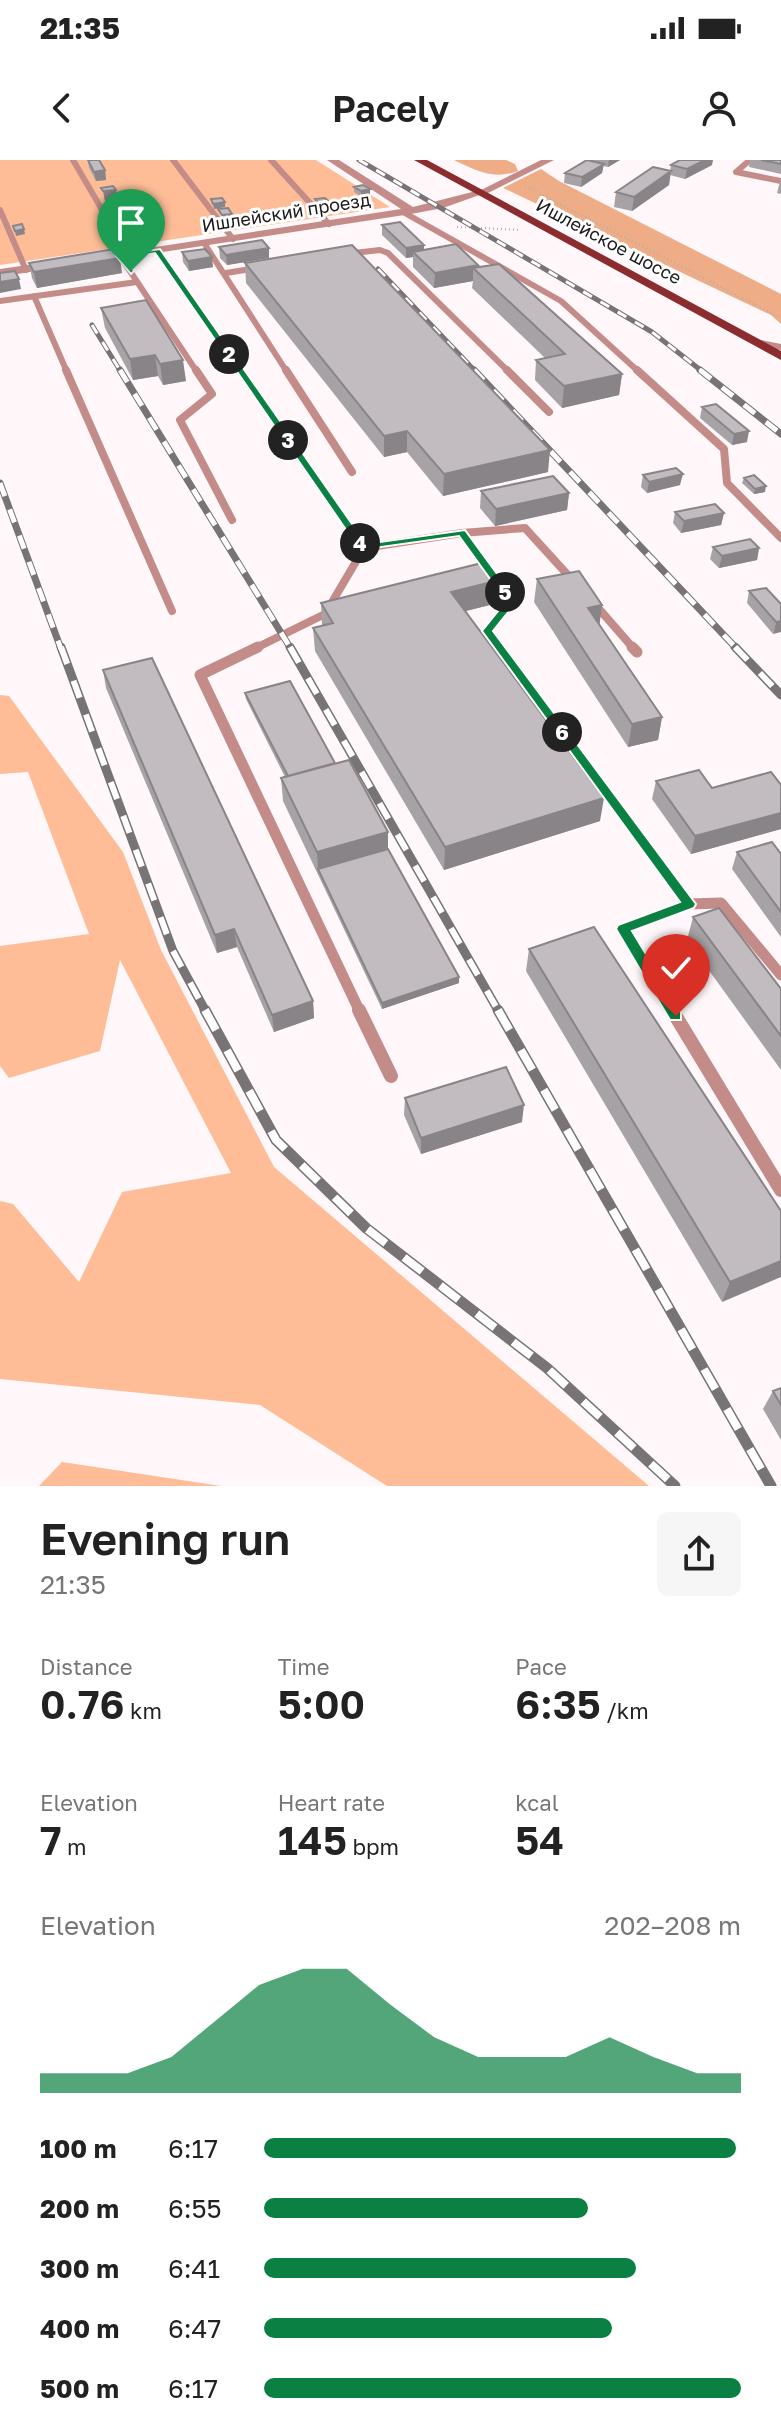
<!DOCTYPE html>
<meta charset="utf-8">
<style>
:root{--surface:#fff;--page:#f6f6f6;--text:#222;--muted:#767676;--accent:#0b8043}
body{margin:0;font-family:"Golos Text",sans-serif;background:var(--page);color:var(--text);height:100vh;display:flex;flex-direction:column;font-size:30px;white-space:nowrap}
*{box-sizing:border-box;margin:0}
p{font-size:26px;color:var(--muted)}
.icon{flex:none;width:44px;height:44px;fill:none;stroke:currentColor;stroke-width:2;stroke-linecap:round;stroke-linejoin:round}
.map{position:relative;height:1326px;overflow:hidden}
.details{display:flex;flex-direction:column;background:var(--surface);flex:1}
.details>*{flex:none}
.pin{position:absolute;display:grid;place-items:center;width:68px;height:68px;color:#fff;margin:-82px -34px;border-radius:50% 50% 50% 0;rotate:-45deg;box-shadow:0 0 8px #0007}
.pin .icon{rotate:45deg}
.km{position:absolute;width:40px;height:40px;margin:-20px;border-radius:50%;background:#222;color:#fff;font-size:22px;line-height:40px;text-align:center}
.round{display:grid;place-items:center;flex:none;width:84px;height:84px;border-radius:12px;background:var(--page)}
.summary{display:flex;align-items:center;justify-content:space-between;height:136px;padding:0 40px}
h1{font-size:44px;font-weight:600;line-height:60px}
.figures{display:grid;grid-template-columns:repeat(3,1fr);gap:12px;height:136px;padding:8px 40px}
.figures div{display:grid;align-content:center}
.figures b{font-size:40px;font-weight:600}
.figures small{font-size:22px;font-weight:400}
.figures p{font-size:22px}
.chart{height:224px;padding:16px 40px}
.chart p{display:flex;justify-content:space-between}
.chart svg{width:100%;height:144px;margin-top:8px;fill:var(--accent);opacity:.7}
ul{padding:0 40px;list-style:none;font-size:26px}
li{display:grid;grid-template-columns:128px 96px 1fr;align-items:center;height:60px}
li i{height:20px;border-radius:10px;background:var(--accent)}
.status{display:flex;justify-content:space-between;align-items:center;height:56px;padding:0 40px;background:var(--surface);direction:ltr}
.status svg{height:22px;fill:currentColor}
header{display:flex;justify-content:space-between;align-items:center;height:104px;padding:0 40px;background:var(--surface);font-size:36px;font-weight:600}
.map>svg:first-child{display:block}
.green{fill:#febd97}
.forest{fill:#eead87}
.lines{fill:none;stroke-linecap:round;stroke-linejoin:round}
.path{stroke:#b2acae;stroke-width:2;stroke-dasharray:1 3;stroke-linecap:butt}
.service-far3{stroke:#c48c88;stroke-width:6}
.service-far2{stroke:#c48c88;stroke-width:8}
.service-far1{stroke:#c48c88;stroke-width:11}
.service{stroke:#c48c88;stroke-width:14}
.minor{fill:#c48c88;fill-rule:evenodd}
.tertiary{fill:#c48c88;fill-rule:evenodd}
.primary{fill:#8b2c2e;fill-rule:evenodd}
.rail-far3-casing{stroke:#787375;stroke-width:5}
.rail-far2-casing{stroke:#787375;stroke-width:7}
.rail-far1-casing{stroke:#787375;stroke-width:9}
.rail-casing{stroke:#787375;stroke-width:11}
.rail-far3{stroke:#fff;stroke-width:3;stroke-dasharray:10;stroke-linecap:butt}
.rail-far2{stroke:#fff;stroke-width:5;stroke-dasharray:14;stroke-linecap:butt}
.rail-far1{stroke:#fff;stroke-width:6;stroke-dasharray:18;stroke-linecap:butt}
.rail{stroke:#fff;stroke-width:8;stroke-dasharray:23;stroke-linecap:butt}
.wall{fill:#a7a2a6}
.shaded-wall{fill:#888487}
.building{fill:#c2bcc1;stroke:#888487;stroke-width:2}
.route{fill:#0b8043;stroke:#fff;stroke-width:2}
.labels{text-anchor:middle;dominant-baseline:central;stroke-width:6;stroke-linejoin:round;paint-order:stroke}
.far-street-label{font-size:18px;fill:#1c191a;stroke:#fff}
</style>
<div class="status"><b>21:35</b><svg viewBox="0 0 49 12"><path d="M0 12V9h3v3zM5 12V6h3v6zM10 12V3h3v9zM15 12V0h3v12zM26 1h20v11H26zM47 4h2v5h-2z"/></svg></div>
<header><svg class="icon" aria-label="back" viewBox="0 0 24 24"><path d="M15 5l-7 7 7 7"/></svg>Pacely<svg class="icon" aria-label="person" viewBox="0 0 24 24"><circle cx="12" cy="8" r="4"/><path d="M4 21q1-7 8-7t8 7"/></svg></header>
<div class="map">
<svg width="781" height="1326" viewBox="0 0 781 1326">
<rect width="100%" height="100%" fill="#fff7f9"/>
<path class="green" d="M0,0H316L390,47L0,105Z
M0,535L9,536L123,692L161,790L274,1007L649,1326H387L260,1245L0,1219V1041L13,1044L79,1122L122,1032L231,1013L120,800L100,891L9,918L0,906V786L89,774L28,612L0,614Z
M62,1302L221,1326H39Z"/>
<path class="forest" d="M454,0H506L515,4L518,11C493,20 477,11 454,0Z
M541,9L559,21L781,134V164L771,155L503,28Z"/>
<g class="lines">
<path class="path" d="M525,26L781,158
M457,67L521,70"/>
<path class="service-far3" d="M73,0L122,84
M173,0L233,79
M271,0L329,64
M750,0L736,12L781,21
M0,50L26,110
M403,52L561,141L639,212
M204,83L287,212
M157,90L242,212
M345,94L380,90L388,93L509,212
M120,96L197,212
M226,113L257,108
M34,136L67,212
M0,141L137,122
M760,183L781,187"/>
<path class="service-far2" d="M66,210L172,451
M196,210L212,234L180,260L232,360
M240,210L364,388L325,454L254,489
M286,210L352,312
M507,210L549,252
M637,210L724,289L727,323L781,378
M462,373L525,368L576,424
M364,388L462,373L512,441L487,471L500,489
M593,442L634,489"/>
<path class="service-far1" d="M258,487L200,515L360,852
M499,487L689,744L623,769L673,852
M632,487L637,492
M689,744L721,743L781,815"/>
<path class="service" d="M359,850L391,916
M672,850L781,1030"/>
<path class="minor" d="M327,0H339L413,47L480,30L485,33L443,48L411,54L91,103L85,100L91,97L401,49Z
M55,101L61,105L59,107L0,117V109Z"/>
<path class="tertiary" d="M541,0H554L484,35L475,33Z"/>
<path class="primary" d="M414,0H427L781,191V200Z"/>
<defs>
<path id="rail-far3" d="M359,0L652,172L703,212
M378,109L476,212
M92,165L121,212"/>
<path id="rail-far2" d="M120,210L291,489
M474,210L737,489
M700,210L781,274
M0,323L61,489"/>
<path id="rail-far1" d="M61,487L173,791L206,852
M290,487L499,852
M735,487L781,535"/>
<path id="rail" d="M205,850L276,980L366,1068L547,1208L675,1326
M498,850L771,1326"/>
</defs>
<use href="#rail-far3" class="rail-far3-casing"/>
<use href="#rail-far2" class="rail-far2-casing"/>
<use href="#rail-far1" class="rail-far1-casing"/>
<use href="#rail" class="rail-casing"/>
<use href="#rail-far3" class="rail-far3"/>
<use href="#rail-far2" class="rail-far2"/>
<use href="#rail-far1" class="rail-far1"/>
<use href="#rail" class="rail"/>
</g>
<path class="wall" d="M88,0L105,10L106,20L96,21L89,8Z
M591,0H620L608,7L603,6L602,13L581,27L564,23L565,13Z
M750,0H781V14L749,7Z
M671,5H712L685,19L670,15L669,25L632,51L614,47L616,32L670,11Z
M781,18V34L777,33Z
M354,27L370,34L361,36L354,32Z
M382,65L424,90L478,105V108L622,214L619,235L562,248L535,220L536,200L545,198L472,128L473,121L434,128L413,107V97L406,98L382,75Z
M219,87L269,88V98L227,105L220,98Z
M182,92L213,107L189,111L183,102Z
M29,103L122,113L37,128L32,118Z
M245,103L548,312L443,336L407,292L384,297L246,123Z
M101,148L186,221L163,225L158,216L133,220L105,168Z
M702,247L747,282L732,285L700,258Z
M643,315L680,325L647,333L641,327Z
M744,318L765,332L754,334L742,323Z
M481,331L569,333L567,350L495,366L480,348Z
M675,352L724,353L721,365L681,373L673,363Z
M713,387L759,388L757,400L719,408L710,399Z
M537,419L602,445L599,465L662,557L658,580L628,587L534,442Z
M749,431L781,444L773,474L747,443Z
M321,443H498L465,451L600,661L444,710L315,491L313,468L322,466Z
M103,510L313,841L314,858L274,872L237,787L217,793L106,528Z
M245,533L335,603L388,689L459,817V823L382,849L283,641L281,618L285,617L246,539Z
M656,621L712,628L781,625V669L691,694L652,639Z
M737,692L781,694V777L732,709Z
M693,757L781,829V910L687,780Z
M529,789L781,1051L722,1142L526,811Z
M405,938L522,962L421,994L404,955Z
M781,1228V1280L763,1249L773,1231Z"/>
<path class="shaded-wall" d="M609,0H620L608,7Z
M705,0H713L712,5L685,19L687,9Z
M604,4L602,13L581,27L582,17Z
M105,10L106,20L96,21L94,12Z
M671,11L669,25L632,51L634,37Z
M370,29V34L361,36V31Z
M116,30L117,39L105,41L103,31Z
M225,42V47L214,49L213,44Z
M331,44V49L320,50V45Z
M232,54V59L223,60L222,55Z
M24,69L25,74L16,76L15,71Z
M424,85V95L413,92V97L406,98V88Z
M269,88V98L227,105L226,95Z
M212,97L213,107L189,111L188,101Z
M120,98L122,113L37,128L34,112Z
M478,105V113L473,108V121L434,128L435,113Z
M19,119L21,129L0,133V122Z
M155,195L158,216L133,220L130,199Z
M183,200L186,221L163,225L160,204Z
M622,214L619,235L562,248L564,226Z
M407,271V292L384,297V276Z
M749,271L747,282L732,285L734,274Z
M550,290L548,312L443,336L444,314Z
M683,314L680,325L647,333L649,322Z
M766,326L765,332L754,334L755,329Z
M569,333L567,350L495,366L496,349Z
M724,353L721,365L681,373L684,361Z
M759,388L757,400L719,408L722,396Z
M500,420L498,443L450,455L451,432Z
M602,445L599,468L588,448Z
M781,461V472L773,474L776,462Z
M662,557L658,580L628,587L632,564Z
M604,638L600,661L444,710L445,687Z
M781,653V669L691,694L695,676Z
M388,672V695L318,710L317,692Z
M234,769L237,787L217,793L215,775Z
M459,817V823L382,849V843Z
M313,841L314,858L274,872L272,855Z
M524,945L522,962L421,994V978Z
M781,1101V1117L722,1142L730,1122Z"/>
<path class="building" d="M88,0H99L105,10L94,12Z
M587,0L604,4L582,17L565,13Z
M680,0H705L687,9L671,5Z
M761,0H781V4Z
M653,7L671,11L634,37L616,32Z
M363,25L370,29L361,31L354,27Z
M113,26L116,30L103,31L101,28Z
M222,38L225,42L213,44L211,39Z
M325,38L331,44L320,45L315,39Z
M228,48L232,54L222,55L218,49Z
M400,62L424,85L406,88L382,65Z
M22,64L24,69L15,71L13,66Z
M262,80L269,88L226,95L219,87Z
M456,84L478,105L435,113L413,92Z
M352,85L550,290L444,314L407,271L384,276L245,103Z
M114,89L120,98L34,112L29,103Z
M205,89L212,97L188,101L182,92Z
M499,104L622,214L564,226L536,200L565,194L473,108Z
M15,111L19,119L0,122V113Z
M146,140L183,200L160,204L155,195L130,199L101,148Z
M716,244L749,271L734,274L702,247Z
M676,308L683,314L649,322L643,315Z
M754,315L766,326L755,329L744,318Z
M553,316L569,333L496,349L481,331Z
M715,344L724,353L684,361L675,352Z
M750,379L759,388L722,396L713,387Z
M486,402L500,420L451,432L604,638L445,687L313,468L333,463L321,443Z
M579,411L602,445L588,448L662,557L632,564L537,419Z
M766,428L781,444V461L776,462L749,431Z
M152,498L313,841L272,855L234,769L215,775L103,510Z
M290,521L335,603L288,616L245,533Z
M349,600L388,672L317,692L281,618Z
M699,610L712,628L771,612L781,625V653L695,676L656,621Z
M772,682L781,694V752L737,692Z
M388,689L459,817L382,843L318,709Z
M719,748L781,829V876L693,757Z
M594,767L781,1051V1101L730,1122L529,789Z
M506,907L524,945L421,978L405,938Z
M781,1228V1245L773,1231Z"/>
<path class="route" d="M160,89L366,384L465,370L517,441L493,471L696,744L694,748L632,771L681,852V860H670L616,769L618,765L680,742L482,471L506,441L459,376L360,390L155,93L125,98L134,111L131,114L116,96Z"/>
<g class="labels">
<g class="far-street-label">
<text transform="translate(286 52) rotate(-9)">Ишлейский проезд</text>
<text transform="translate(609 81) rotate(28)">Ишлейское шоссе</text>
</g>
</g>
</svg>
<div class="pin" style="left:131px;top:111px;background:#1e9e55"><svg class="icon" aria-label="arrive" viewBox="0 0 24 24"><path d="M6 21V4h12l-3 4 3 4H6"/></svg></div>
<div class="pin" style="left:676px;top:856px;background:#d93025"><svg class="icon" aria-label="check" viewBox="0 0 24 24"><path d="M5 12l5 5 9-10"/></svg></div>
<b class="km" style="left:229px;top:194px">2</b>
<b class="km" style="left:288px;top:280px">3</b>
<b class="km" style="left:360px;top:383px">4</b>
<b class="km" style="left:505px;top:432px">5</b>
<b class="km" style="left:562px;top:572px">6</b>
</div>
<section class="details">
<div class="summary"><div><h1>Evening run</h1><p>21:35</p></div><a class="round"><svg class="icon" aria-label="share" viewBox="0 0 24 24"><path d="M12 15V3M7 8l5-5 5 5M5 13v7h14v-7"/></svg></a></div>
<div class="figures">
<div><p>Distance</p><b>0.76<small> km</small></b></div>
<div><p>Time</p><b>5:00</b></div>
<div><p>Pace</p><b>6:35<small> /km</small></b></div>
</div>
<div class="figures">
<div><p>Elevation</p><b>7<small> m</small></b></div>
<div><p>Heart rate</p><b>145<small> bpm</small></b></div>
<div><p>kcal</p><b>54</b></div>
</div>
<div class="chart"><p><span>Elevation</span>202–208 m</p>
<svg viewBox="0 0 160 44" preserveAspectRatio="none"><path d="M0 44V38L10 38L20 38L30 33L40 22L50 11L60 6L70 6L80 17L90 27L100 33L110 33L120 33L130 27L140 33L150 38L160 38V44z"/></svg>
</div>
<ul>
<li><b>100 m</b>6:17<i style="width:99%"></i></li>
<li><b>200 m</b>6:55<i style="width:68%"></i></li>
<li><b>300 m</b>6:41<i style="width:78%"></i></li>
<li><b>400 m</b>6:47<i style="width:73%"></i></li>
<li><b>500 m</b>6:17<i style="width:100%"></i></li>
</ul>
</section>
